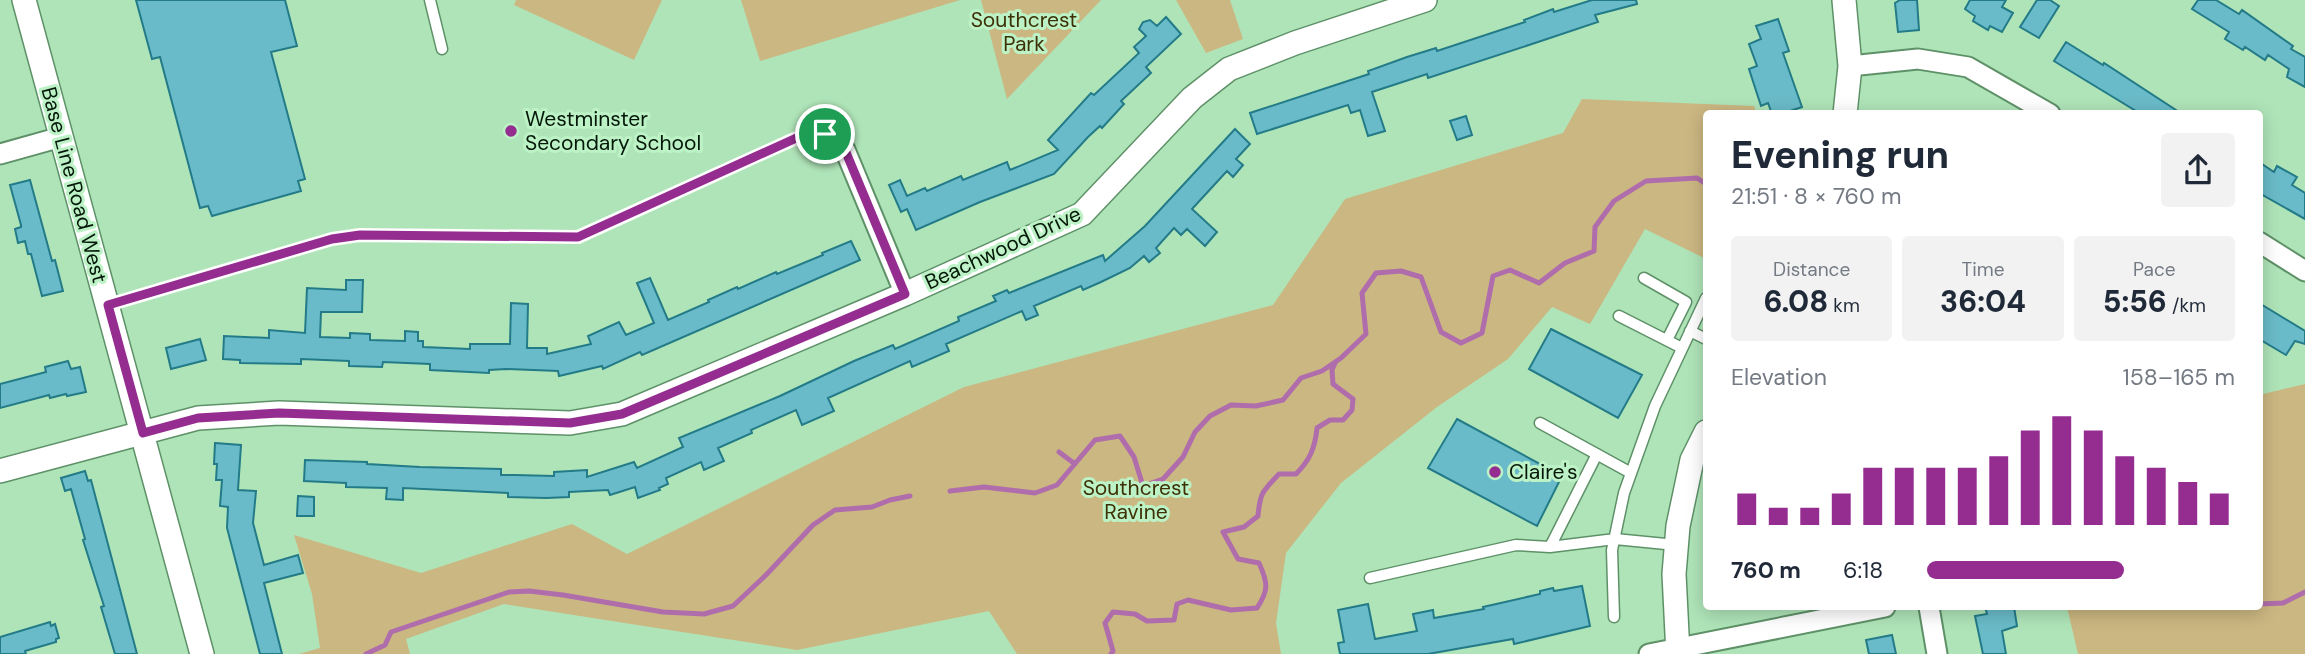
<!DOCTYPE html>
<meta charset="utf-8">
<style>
:root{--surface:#fff;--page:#f2f2f3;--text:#1f2937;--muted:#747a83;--accent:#952d91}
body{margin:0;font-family:"DM Sans",sans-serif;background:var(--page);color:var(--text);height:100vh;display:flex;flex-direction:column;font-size:26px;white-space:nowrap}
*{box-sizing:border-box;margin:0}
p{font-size:23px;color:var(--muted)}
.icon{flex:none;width:38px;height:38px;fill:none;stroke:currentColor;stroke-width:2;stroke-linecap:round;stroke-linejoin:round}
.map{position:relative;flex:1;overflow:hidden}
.drawer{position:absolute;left:1703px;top:110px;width:560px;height:500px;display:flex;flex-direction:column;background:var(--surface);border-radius:7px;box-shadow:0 4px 18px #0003}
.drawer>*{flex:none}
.pin{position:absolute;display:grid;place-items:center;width:60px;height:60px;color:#fff;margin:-30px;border:4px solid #fff;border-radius:50%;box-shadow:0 2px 7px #0007}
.round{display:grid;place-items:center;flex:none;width:74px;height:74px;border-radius:7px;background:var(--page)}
.summary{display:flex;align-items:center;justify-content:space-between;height:119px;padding:0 28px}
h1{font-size:38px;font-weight:800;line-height:52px}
.figures{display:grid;grid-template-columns:repeat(3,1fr);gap:10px;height:119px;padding:7px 28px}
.figures div{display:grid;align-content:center;border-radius:7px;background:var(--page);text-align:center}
.figures b{font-size:30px;font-weight:800}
.figures small{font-size:19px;font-weight:400}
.figures p{font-size:19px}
.chart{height:196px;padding:14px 28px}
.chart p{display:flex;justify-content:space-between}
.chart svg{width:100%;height:126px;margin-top:7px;stroke:var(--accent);stroke-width:6}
ul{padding:0 28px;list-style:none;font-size:23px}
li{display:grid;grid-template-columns:112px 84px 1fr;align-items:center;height:52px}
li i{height:18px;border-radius:9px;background:var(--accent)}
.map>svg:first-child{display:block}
.green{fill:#cbb782}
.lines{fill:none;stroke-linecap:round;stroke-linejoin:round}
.stream{stroke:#b06dab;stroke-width:5}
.building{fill:#6abbc9;stroke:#237b88;stroke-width:2}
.service-casing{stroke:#5e9168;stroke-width:13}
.minor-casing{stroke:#5e9168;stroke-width:23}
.tertiary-casing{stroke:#5e9168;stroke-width:26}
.service{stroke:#fff;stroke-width:10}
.minor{stroke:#fff;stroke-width:19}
.tertiary{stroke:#fff;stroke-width:23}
.route-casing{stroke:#fff;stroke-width:14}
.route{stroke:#952d91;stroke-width:9}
.poi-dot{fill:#952d91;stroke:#bcf2c5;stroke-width:2.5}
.labels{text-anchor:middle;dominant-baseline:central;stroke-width:6;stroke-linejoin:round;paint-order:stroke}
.park-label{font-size:21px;fill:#3e3006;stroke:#bcf2c5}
.poi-label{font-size:21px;fill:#041708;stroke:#bcf2c5;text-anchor:start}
.street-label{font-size:21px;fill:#041708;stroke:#bcf2c5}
</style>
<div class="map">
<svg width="2305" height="654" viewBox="0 0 2305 654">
<rect width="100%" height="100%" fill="#afe4b8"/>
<path class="green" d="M516,0H662L634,60L514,5Z
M741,0H960L760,61Z
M981,0H1101L1007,99Z
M1176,0H1230L1243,39L1206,53Z
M1582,99L1754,106L1757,114H1706V259L1645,229L1590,324L1552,307L1508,359L1437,407L1341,483L1286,553L1276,623L1281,654H1017L989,611L797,650L504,604L406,639L410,654H299L320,648L312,594L294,535L421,573L572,524L627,554L964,387L1273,305L1345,199L1563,133Z
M2305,384V654H2078L2067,607H2259V395Z"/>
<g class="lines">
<path class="stream" d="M1059,452L1075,464
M950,491L984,487L1035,493L1057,485L1095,440L1120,436L1134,457L1143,486L1163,479L1183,457L1195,432L1210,416L1231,405L1256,406L1283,400L1301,378L1322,371L1341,358L1366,334L1362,293L1376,273L1401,271L1421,277L1441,332L1461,343L1482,333L1493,276L1510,270L1539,283L1565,263L1594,251L1595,227L1614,201L1646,181L1697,178L1706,184
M2259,604L2283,603L2305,592
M366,654L385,645L391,632L509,592L529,591L563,595L663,612L704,614L733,606L766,575L813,525L835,510L872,507L890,500L910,496
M1111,654L1113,651L1105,623L1113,612L1135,614L1147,621L1174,620L1177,604L1188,600L1231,610L1257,608C1269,590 1268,583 1259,563L1238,559L1223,532L1244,527L1258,516C1260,492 1263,491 1279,474H1296C1310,460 1315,448 1317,428L1330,420H1343L1352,410L1353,399L1333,384L1332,370L1335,363"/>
</g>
<path class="building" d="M136,0H285L297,46L271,52L305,179L298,181L301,191L212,216L208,206L200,208L160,57L152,59Z
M1592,0H1636L1637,4L1595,15L1598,22L1532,44L1428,78L1427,74L1372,92L1385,131L1368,136L1360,110L1351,113L1348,105L1257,134L1250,113L1369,74L1368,71L1407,57L1436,48L1437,51L1525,22L1524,20L1553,9L1554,12Z
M1900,0H1917L1919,30L1898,32L1895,3Z
M1970,0H2006L2002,7L2013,13L2002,32L1990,26L1988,30L1973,21L1975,16L1965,9Z
M2037,0H2050L2059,6L2039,38L2020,27Z
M2198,0H2216L2239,14L2242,10L2293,46L2291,49L2305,57V87L2287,77L2289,69L2268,55L2265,60L2245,47L2243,50L2225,39L2229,32L2192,9Z
M1166,17L1181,34L1146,67L1151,73L1121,101L1124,104L1102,128L1100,126L1088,137L1054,174L980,202L916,230L907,209L901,212L889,185L900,180L907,196L925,188L927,191L961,176L963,180L1007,162L1010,170L1058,150L1048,140L1091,93L1094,95L1139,53L1134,47L1146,36L1139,29L1143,22L1150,20L1157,26Z
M1778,19L1789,51L1783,53L1802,107L1781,114H1772L1768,103L1761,106L1749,69L1757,66L1749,44L1761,39L1756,26Z
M2066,42L2103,65L2104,63L2182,114H2141L2062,66L2054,61Z
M1466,116L1472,135L1457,140L1450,121Z
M1235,129L1250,144L1236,159L1243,165L1233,177L1227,171L1192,209L1217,232L1205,246L1187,229L1181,235L1174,228L1156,248L1160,253L1149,262L1144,256L1130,268L1101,282L1083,290L1081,286L1034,306L1038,315L1026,320L1022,311L946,344L949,351L912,367L910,361L828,398L834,411L802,425L796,410L751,430L752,433L718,448L724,461L704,470L701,462L666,478L668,484L659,488L660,490L638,498L635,487L610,495L608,490L569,492V497L546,498L508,497V493L403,488V500L386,499L387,488L346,487V483L304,481L305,460L367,462V464L420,467L501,469V475H514L554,476V472L587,470V477L634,462L637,468L683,447L679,438L780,396L854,361L893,345L895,349L959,321L958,317L996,301L993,296L1007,290L1009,293L1103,255L1105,261L1145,226Z
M2259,162L2274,172L2277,166L2297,177L2292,185L2305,193V219L2259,193Z
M30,180L52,261L55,260L63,291L42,296L31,254H28L25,241L18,243L15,229L21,227V225L10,185Z
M851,241L860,260L642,355L640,352L603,369L602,366L559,376L558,371L506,369L489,370V373L430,370V364L383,362L382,367L349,366V361L301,359V364L240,363V360L223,359L224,336L269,338V330L305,333L307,288L346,290V280H363L362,312H321L320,337L350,338V333L370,334V340L405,341V331L418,332V341H423V347L470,349V344H510L511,303L528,304L527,348H547V354L591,344L588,336L619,322L626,335L654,323L637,283L650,278L668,320L709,302L708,300L737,287L738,289L776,272L777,274L823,255L822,253Z
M2259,303L2305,331V344L2295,341L2286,355L2259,339Z
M1551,329L1642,375L1618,418L1529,369Z
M200,339L206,360L171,369L166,348Z
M68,361L71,369L80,367L86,392L67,396L66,394L50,398L49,395L0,408V384L46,372L45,367Z
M1457,419L1562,476L1537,526L1428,468Z
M215,443L241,445L238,490L256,491L253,523L264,565L298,555L303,573L264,583L282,654H260L227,528L228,507L220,506L222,480H216L217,464H214Z
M85,471L88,481L91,480L137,654H115L101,607L104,606L83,540L85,539L71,489L65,491L61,478Z
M298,496L314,497V516H297Z
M1582,586L1590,626L1514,644L1513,639L1428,654H1340L1338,643L1344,642L1338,610L1368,604L1375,639L1417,631L1413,614L1433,610L1434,618L1484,609L1483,607L1540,594V591L1553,588L1554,591Z
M1985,607H2014L2017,626L2002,631L2006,654H1983L1975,616L1987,614Z
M50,622L51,626L55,624L59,638L56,639V642L25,651L26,654H0V637Z
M1892,635L1896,654H1869L1866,640Z"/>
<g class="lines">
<defs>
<path id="service" d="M430,0L442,49
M1644,278L1686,302L1667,340
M108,305L332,239L360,235L578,237L803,135L825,134L845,150
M1619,316L1682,348
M1690,331L1706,339
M1540,423L1631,473
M1550,547L1597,454
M1370,578L1516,545L1550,547L1615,539L1676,545
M1614,617L1612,550L1624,493L1655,406L1706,298"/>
<path id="minor" d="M1850,66L1918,59L1968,67L2050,114
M845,150L905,294
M0,154L61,137
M2259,242L2305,271
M1929,607L1937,654
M1649,654L1885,607"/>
<path id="tertiary" d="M24,0L202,654
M1844,0L1850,66L1845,114
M0,471L198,418L279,413L570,423L622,414L905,294L1082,214L1192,98L1229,69L1295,43L1425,0
M1678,654L1674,574L1678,526L1692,460L1706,432"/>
</defs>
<use href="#service" class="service-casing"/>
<use href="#minor" class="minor-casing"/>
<use href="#tertiary" class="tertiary-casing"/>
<use href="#service" class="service"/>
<use href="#minor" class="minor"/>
<use href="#tertiary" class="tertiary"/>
</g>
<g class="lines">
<defs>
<path id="route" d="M825,134L845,150L905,294L622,414L570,423L279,413L198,418L143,433L108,305L332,239L360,235L578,237L803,135Z"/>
</defs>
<use href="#route" class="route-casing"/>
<use href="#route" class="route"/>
</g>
<g class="poi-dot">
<circle cx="511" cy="131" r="7"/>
<circle cx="1495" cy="472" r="7"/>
</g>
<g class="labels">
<g class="park-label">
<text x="1024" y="20">Southcrest<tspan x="1024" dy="24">Park</tspan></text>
<text x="1136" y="488">Southcrest<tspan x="1136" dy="24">Ravine</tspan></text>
</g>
<g class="poi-label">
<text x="525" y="119">Westminster<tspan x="525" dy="24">Secondary School</tspan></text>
<text x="1509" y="472">Claire's</text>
</g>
<g class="street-label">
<text transform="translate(74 185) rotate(75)">Base Line Road West</text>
<text transform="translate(1003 248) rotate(-25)">Beachwood Drive</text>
</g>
</g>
</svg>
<div class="pin" style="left:825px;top:134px;background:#1e9e55"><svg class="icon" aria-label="arrive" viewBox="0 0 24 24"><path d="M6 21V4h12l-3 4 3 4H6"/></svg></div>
<section class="drawer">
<div class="summary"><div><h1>Evening run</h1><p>21:51 · 8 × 760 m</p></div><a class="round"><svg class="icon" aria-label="share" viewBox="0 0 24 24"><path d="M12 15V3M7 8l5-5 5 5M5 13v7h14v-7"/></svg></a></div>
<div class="figures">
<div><p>Distance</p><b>6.08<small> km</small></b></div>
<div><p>Time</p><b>36:04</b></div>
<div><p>Pace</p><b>5:56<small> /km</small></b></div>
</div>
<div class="chart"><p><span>Elevation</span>158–165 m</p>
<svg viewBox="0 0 160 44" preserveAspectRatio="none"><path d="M5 44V33M15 44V38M25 44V38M35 44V33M45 44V24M55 44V24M65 44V24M75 44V24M85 44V20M95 44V11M105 44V6M115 44V11M125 44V20M135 44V24M145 44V29M155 44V33"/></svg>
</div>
<ul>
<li><b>760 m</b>6:18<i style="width:64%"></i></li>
</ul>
</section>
</div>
